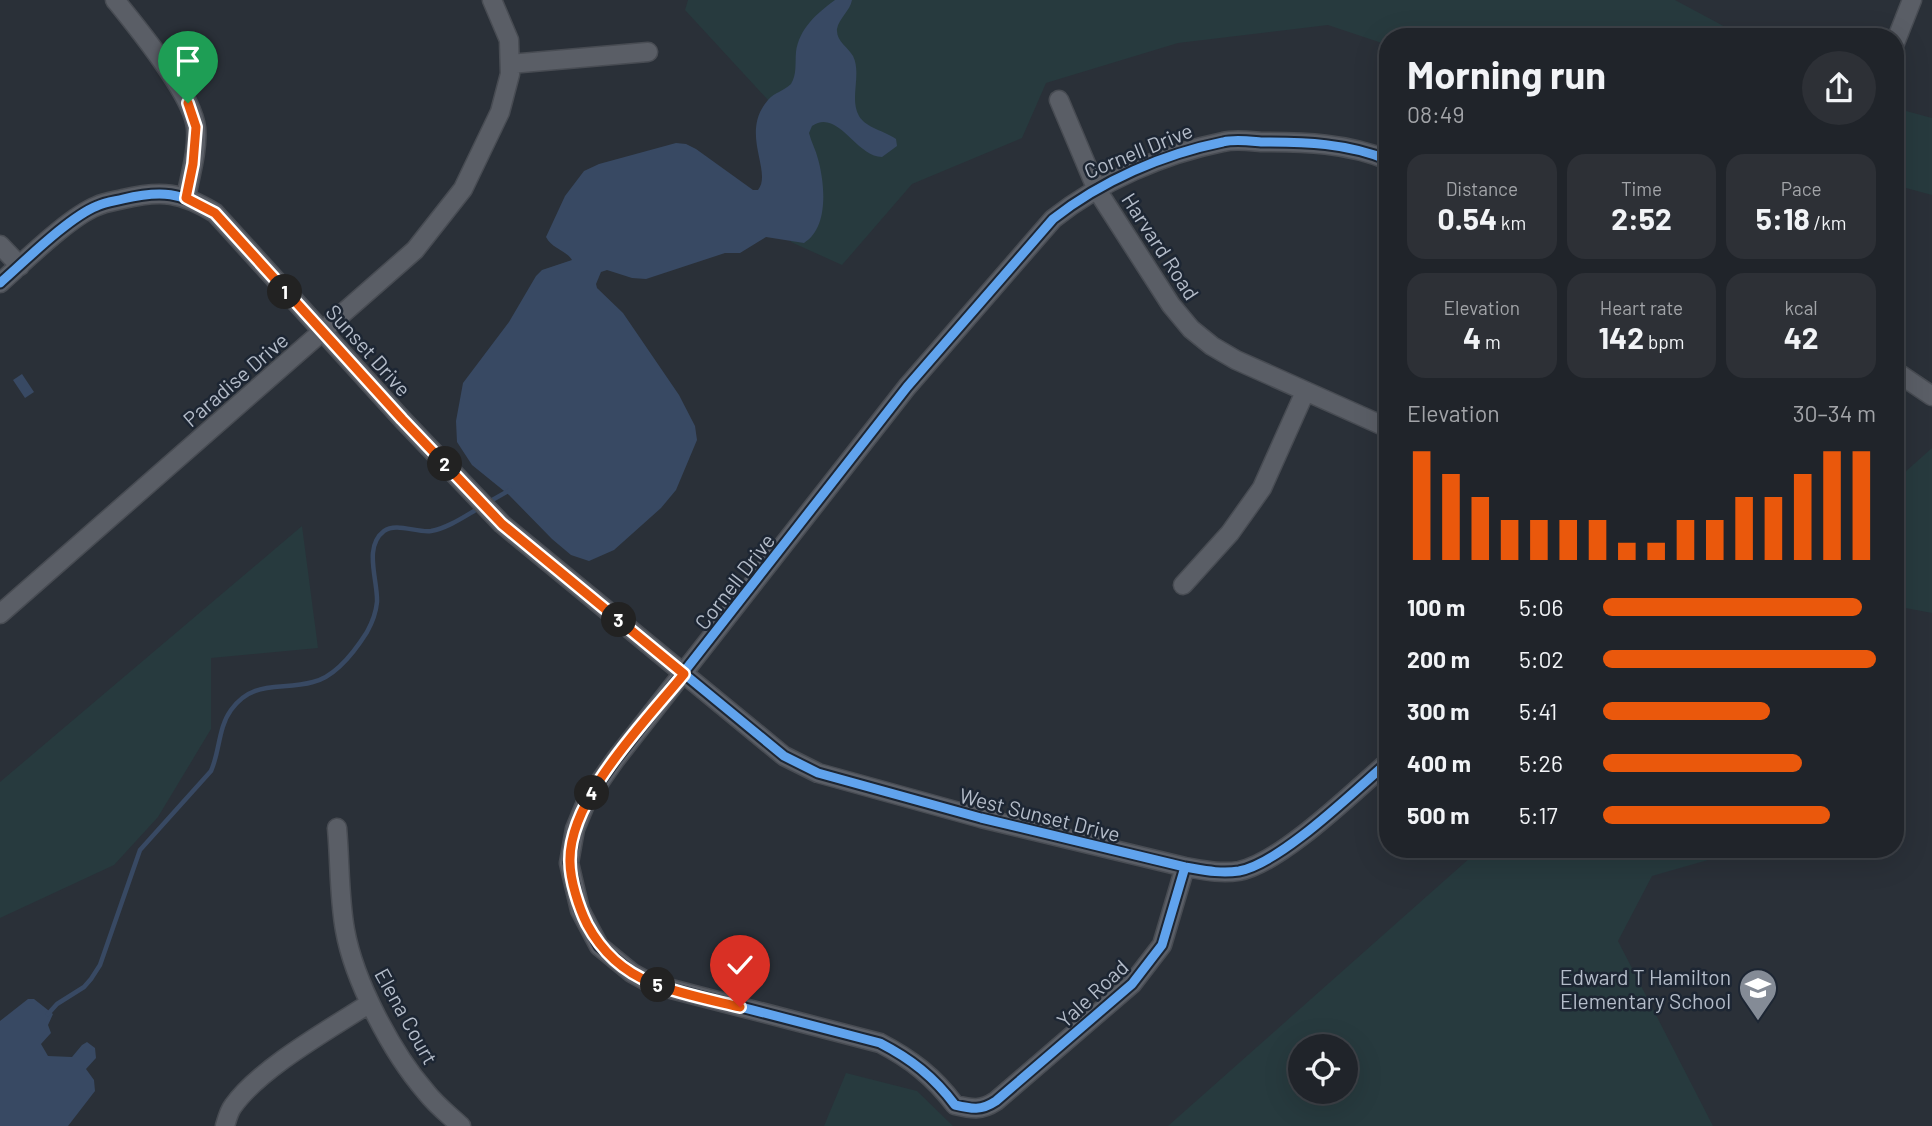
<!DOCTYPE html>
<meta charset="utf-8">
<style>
:root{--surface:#20242a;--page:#2d3036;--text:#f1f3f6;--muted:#a2a4a8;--line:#3d4147;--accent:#ea580c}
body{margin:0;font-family:Barlow,sans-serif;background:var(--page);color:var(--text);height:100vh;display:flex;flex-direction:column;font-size:26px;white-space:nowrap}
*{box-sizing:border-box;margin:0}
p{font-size:23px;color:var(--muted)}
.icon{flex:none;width:38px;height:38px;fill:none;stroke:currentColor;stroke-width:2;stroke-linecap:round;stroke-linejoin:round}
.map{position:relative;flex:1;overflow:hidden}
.side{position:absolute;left:1379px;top:28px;width:525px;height:830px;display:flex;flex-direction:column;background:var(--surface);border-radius:28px;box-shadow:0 7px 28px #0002,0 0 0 2px var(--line)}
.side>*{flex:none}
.fabs{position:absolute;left:1288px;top:1034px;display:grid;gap:14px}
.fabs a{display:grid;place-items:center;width:70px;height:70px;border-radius:50%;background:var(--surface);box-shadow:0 7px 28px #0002,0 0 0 2px var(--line);font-size:35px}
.pin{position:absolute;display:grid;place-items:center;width:60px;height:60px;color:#fff;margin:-72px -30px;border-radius:50% 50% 50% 0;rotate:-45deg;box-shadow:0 0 7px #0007}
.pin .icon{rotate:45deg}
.km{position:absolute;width:35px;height:35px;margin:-18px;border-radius:50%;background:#222;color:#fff;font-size:19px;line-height:35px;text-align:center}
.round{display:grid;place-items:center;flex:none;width:74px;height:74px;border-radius:37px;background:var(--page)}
.overview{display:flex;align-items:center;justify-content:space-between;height:119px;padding:0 28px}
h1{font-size:38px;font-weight:700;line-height:52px}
.metrics{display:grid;grid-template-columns:repeat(3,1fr);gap:10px;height:119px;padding:7px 28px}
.metrics div{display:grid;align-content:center;border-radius:18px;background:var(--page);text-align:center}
.metrics b{font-size:30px;font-weight:700}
.metrics small{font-size:19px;font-weight:400}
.metrics p{font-size:19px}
.chart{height:196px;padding:14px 28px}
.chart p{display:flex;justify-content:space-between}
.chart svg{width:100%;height:126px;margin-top:7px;stroke:var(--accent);stroke-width:6}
ul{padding:0 28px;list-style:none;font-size:23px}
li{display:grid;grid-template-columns:112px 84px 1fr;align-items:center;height:52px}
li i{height:18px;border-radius:9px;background:var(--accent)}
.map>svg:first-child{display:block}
.green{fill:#273a3e;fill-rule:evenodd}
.water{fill:#384963}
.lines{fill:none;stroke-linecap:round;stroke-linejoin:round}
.stream{stroke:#384963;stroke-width:4.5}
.street-casing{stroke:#484c53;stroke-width:21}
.street{stroke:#5a5e66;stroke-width:18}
.cycleway-casing{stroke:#1d2633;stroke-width:13}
.cycleway{stroke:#60a3ed;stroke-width:9}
.route-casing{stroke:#fff;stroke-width:14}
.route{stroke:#ea580c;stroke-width:9}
.labels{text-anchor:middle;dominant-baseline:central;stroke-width:5;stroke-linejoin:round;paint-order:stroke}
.street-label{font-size:21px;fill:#b4bcc9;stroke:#1d2633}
.poi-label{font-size:21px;fill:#b4bcc9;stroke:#1d2633;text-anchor:end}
</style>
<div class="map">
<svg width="1932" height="1126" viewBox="0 0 1932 1126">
<rect width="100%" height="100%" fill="#2a3038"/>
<path class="green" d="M688,0H1675L1744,37H1388V45L1328,25L1178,43L1046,83L1022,138L912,184L842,265L791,242L768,100L685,10Z
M1895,108L1932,118V195L1895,185Z
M1932,448V613L1895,606V481Z
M302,526L318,648L211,658V729L158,817L114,865L0,918V782Z
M1480,849H1734L1729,854L1652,876L1618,941L1713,1126H1168ZM1300,1046H1346V1092H1300Z
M846,1073L917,1091L953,1126H824Z"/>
<path class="water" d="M835,0H852C850,11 839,18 837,29C836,41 848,47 853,56C862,74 849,99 859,116C866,128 885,131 896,139L897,146L882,157C856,157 838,108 812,126L809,133C811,142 816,150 818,159C825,184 829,228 804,243L766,237L740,253H725L646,279L632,278L607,270L601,272L596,284L597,288L623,313L679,395L695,426L697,440L676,490L661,508L614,550L589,561L571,555L552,539L509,495L472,465L457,442L456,421L463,383L509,322L536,276L542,270L572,260C566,250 552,249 546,237L565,196L584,171L599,164L676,143L686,144L696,149L753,190H758C773,171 739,133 768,100C775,92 784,91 791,84C797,74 795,64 796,52C799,29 817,13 835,0Z
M22,374L34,392L25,398L13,380Z
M28,999H34L53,1014L48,1025L51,1033L41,1044L48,1056L72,1057L82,1045L87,1042L95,1048L96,1058L86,1069L94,1080L95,1091L68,1126H0V1021Z"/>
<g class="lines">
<path class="stream" d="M487,503L510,490
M48,1014L57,1004L84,987L91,979L100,965L140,850L211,771C220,751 218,728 231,710C253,679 281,691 313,682C335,677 355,651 367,632C372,623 376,612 377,602C378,580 363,547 384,531C396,522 417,533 431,531C448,528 465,516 479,508"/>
<defs>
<path id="street" d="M115,0C137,27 193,95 196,128C198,150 190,176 186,198
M1895,43L1912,0
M510,64L648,52
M1059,100L1097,190L1171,305L1191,329L1212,346L1236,360L1388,428
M0,245L20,266
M0,283C24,262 69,217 97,206C105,202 115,201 123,199C161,190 181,192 215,213L402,419L502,524L784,756L818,773L981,818L1185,867C1203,870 1220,874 1239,871C1281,863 1353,792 1388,762
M1895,371L1932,396
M1183,585L1230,533L1262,488L1305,392
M0,614L415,250L463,189L500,112L510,74L509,40L492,0
M337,828C340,861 339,897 345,930C354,981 392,1053 426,1092C436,1105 449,1115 461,1126
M1185,867L1162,945L1132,984L996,1101C981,1111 972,1109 955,1105C934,1077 911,1059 880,1043L652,984L632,973L599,946L580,910L569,863L575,829L587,800L615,760L907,387L1053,219C1101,181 1163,154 1223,142C1235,139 1249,141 1261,142C1305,142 1347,143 1388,160
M225,1126C227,1119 229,1111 233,1106C260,1068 330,1029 370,1003"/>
</defs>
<use href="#street" class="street-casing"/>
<use href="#street" class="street"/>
<defs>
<path id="cycleway" d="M0,283C24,262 69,217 97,206C105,202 115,201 123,199C161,190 181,192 215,213L402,419L502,524L784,756L818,773L981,818L1185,867C1203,870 1220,874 1239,871C1281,863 1353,792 1388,762
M1185,867L1162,945L1132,984L996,1101C981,1111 972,1109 955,1105C934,1077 911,1059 880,1043L652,984L632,973L599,946L580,910L569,863L575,829L587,800L615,760L907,387L1053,219C1101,181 1163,154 1223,142C1235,139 1249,141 1261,142C1305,142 1347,143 1388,160"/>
</defs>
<use href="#cycleway" class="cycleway-casing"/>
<use href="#cycleway" class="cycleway"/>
</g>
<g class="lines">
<defs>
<path id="route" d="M188,103L196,127L193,164L186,198L215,213L402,419L502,524L684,674C646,721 568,799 570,862C570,880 579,908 587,924C602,952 622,971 652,983C680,994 711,1000 740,1007"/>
</defs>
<use href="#route" class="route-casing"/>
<use href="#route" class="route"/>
</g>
<defs>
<symbol id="school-pin" viewBox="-11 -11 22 30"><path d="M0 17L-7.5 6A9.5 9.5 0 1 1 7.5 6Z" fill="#848b96" stroke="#1d2633"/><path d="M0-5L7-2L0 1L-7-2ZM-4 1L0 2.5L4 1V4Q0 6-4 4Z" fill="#fff"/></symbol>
</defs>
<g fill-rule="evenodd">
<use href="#school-pin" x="1736" y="966" width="44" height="60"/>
</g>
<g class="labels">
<g class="street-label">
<text transform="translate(1138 150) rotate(-22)">Cornell Drive</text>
<text transform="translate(1161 246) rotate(57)">Harvard Road</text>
<text transform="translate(369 350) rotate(48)">Sunset Drive</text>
<text transform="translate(235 379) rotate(-41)">Paradise Drive</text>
<text transform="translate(734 581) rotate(-52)">Cornell Drive</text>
<text transform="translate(1040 814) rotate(14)">West Sunset Drive</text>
<text transform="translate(1092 993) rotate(-43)">Yale Road</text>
<text transform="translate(407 1016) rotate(61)">Elena Court</text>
</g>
<g class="poi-label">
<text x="1731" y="976">Edward T Hamilton<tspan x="1731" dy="24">Elementary School</tspan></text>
</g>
</g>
</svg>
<div class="fabs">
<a><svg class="icon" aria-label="locate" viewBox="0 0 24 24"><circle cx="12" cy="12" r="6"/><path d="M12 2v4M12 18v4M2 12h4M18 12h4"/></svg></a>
</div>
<div class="pin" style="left:188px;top:103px;background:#1e9e55"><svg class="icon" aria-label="arrive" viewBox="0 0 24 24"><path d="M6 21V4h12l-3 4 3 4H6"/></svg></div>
<div class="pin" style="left:740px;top:1007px;background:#d93025"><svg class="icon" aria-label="check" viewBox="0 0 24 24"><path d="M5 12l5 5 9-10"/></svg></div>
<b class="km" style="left:285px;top:292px">1</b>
<b class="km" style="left:445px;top:464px">2</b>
<b class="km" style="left:619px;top:620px">3</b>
<b class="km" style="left:592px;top:793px">4</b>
<b class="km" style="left:658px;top:985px">5</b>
<section class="side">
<div class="overview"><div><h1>Morning run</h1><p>08:49</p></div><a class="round"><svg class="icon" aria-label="share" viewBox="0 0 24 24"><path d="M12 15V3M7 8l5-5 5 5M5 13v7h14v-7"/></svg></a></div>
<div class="metrics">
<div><p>Distance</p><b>0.54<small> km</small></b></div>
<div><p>Time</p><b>2:52</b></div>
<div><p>Pace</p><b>5:18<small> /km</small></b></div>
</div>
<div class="metrics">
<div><p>Elevation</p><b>4<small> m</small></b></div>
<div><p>Heart rate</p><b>142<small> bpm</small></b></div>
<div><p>kcal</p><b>42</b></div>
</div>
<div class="chart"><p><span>Elevation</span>30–34 m</p>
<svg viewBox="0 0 160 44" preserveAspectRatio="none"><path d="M5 44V6M15 44V14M25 44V22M35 44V30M45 44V30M55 44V30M65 44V30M75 44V38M85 44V38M95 44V30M105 44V30M115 44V22M125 44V22M135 44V14M145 44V6M155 44V6"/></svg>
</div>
<ul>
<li><b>100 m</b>5:06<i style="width:95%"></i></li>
<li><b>200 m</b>5:02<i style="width:100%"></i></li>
<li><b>300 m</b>5:41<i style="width:61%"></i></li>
<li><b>400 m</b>5:26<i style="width:73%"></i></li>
<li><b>500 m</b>5:17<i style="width:83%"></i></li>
</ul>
</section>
</div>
